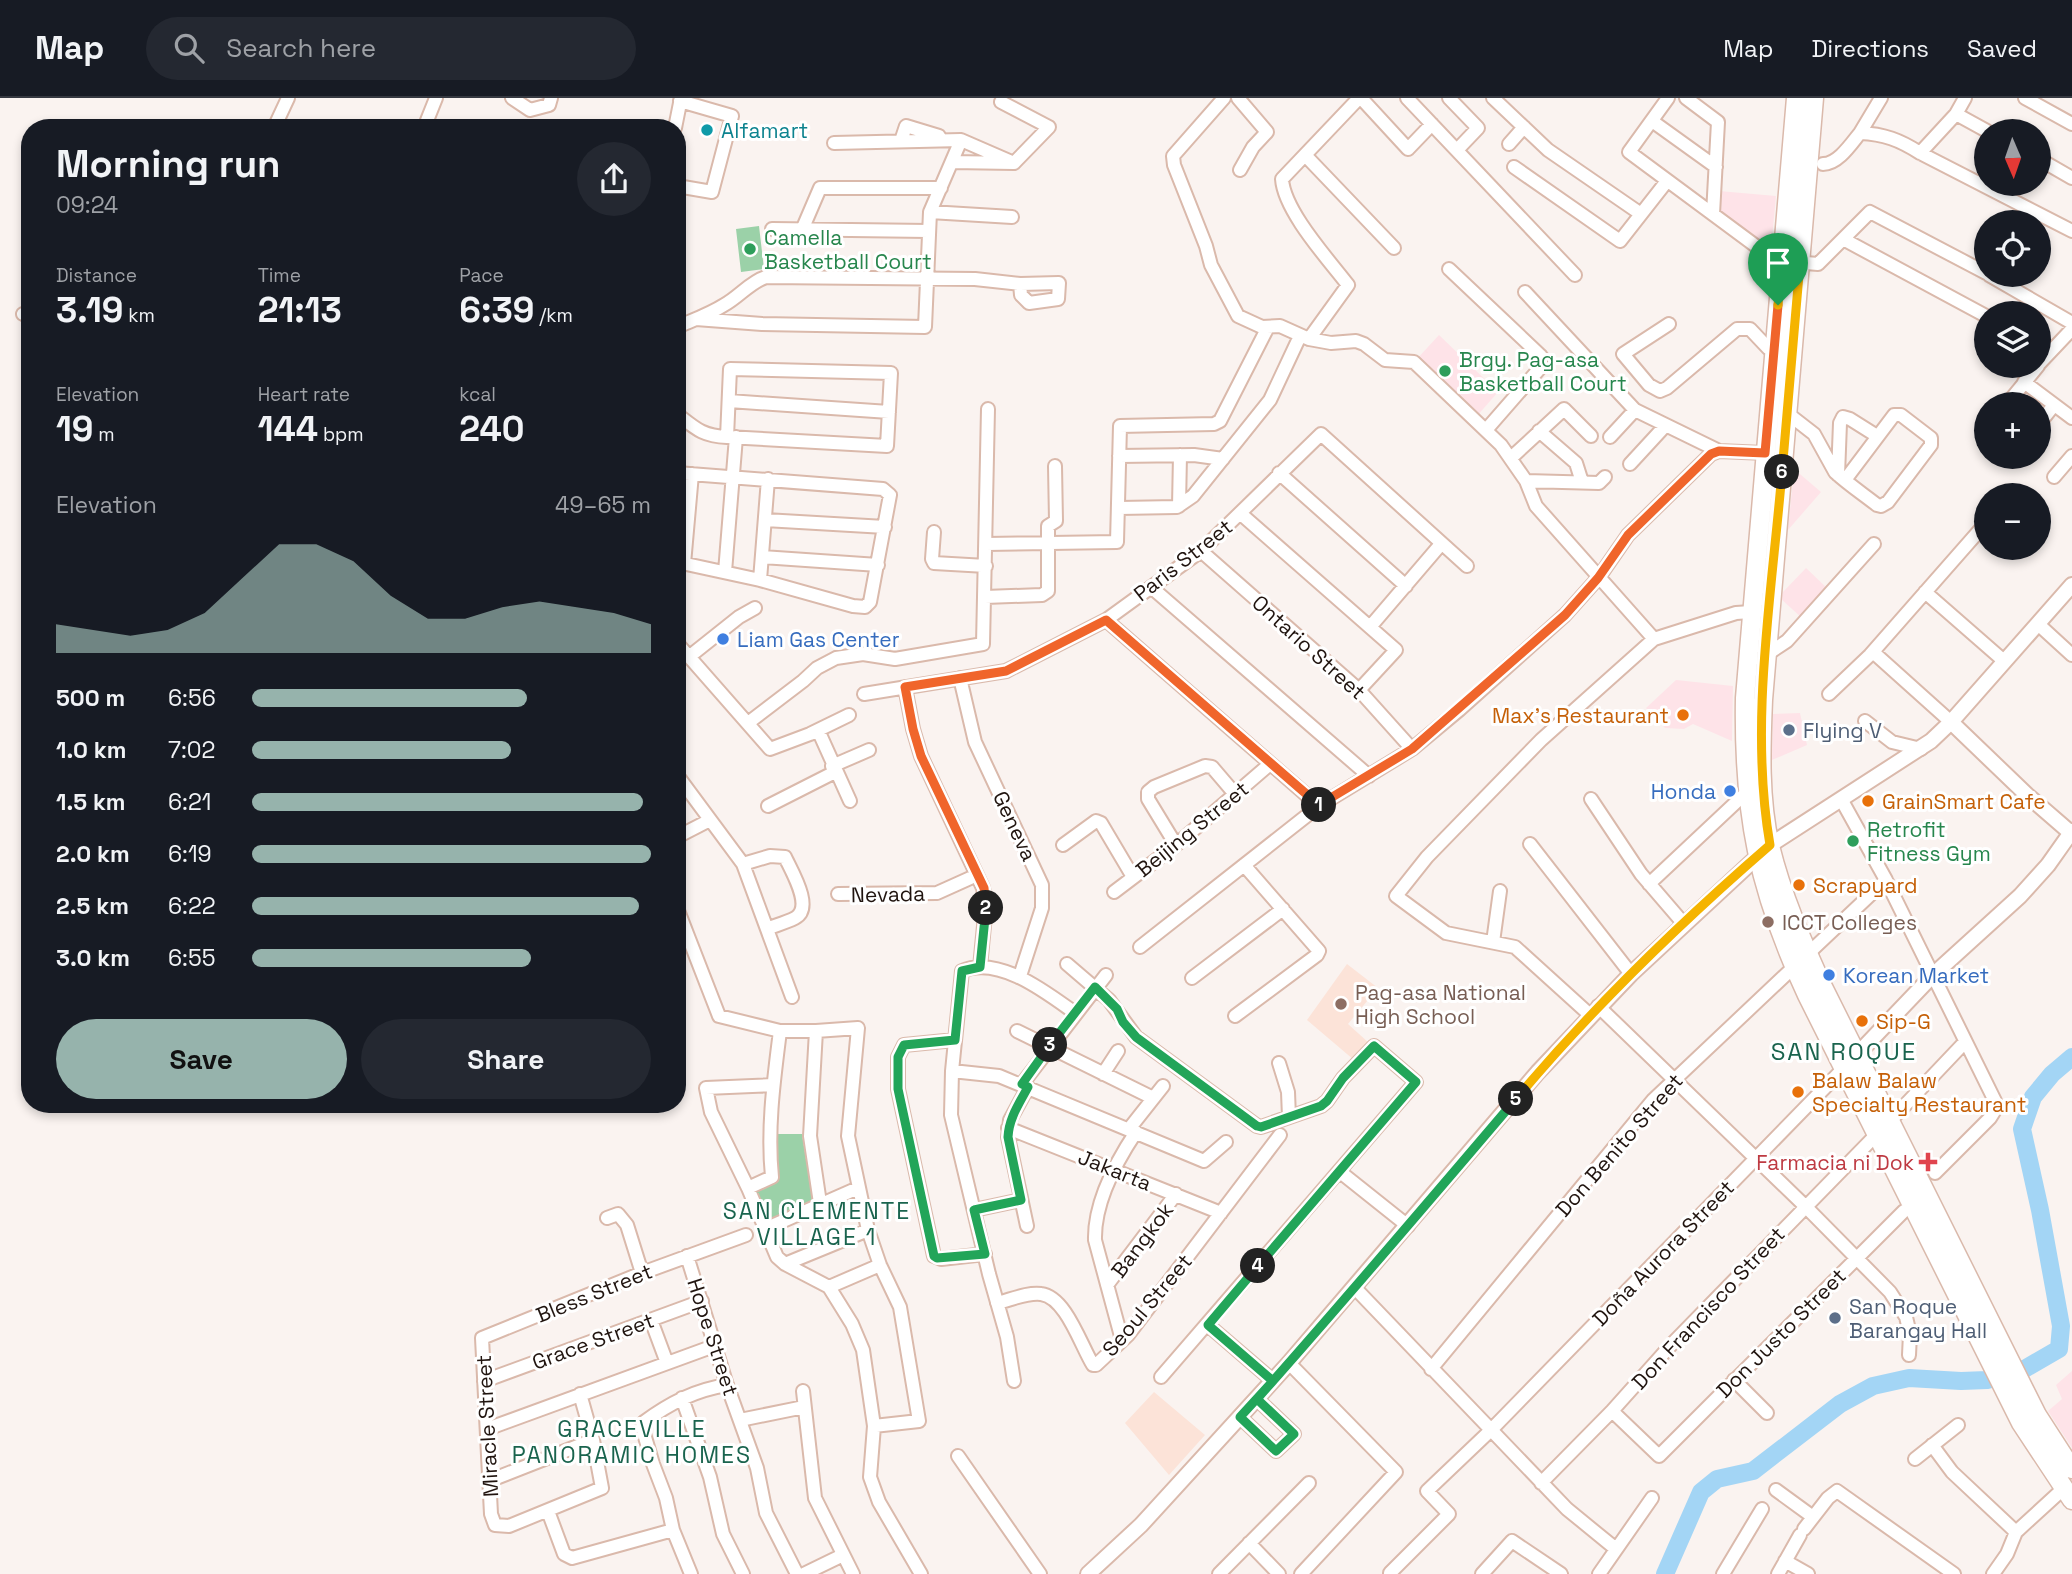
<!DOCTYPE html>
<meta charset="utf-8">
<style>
:root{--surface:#171b24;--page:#242831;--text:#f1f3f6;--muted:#9ea1a6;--line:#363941;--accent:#96b3ac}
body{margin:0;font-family:"Space Grotesk",sans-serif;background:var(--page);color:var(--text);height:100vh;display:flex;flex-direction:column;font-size:26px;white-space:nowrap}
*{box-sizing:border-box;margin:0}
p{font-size:23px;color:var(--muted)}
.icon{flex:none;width:38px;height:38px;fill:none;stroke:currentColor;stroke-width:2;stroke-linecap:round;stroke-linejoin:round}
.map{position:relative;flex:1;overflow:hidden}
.side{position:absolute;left:21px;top:21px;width:665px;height:994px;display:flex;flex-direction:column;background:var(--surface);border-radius:28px;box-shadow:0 4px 10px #0003}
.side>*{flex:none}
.needle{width:46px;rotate:178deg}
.tools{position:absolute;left:1974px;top:21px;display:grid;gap:14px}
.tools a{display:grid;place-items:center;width:77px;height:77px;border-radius:50%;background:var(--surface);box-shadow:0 4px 10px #0003;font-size:35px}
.pin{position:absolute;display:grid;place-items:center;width:60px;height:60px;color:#fff;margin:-72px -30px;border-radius:50% 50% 50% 0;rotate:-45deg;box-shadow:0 0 7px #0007}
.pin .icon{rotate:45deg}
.km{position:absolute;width:35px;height:35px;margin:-18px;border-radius:50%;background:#222;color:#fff;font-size:19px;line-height:35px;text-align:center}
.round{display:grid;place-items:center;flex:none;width:74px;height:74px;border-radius:37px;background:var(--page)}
.head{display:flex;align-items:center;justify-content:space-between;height:119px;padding:0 35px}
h1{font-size:38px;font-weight:700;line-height:52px}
.stats{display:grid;grid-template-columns:repeat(3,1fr);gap:10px;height:119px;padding:7px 35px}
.stats div{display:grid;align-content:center}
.stats b{font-size:35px;font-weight:700}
.stats small{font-size:19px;font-weight:400}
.stats p{font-size:19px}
.chart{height:196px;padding:14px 35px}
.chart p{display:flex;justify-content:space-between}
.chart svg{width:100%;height:126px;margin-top:7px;fill:var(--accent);opacity:.7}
.cta{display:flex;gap:14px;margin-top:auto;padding:14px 35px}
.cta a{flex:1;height:80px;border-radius:42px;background:var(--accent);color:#111;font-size:28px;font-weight:700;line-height:80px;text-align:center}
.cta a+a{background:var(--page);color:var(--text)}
ul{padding:0 35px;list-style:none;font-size:23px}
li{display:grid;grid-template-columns:112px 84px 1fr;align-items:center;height:52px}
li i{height:18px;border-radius:9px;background:var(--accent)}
header{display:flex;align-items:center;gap:42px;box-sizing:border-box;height:98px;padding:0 35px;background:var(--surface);border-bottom:2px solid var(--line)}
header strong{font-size:33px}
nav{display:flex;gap:38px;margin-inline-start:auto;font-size:24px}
.search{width:490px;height:63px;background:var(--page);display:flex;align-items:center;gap:18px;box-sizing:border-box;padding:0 24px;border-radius:38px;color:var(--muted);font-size:26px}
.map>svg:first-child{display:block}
.commercial{fill:#fee3e8}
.built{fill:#fce3d8}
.green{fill:#9bd1a8}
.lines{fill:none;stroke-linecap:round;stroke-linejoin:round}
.river{stroke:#a3d5f5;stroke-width:18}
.minor-casing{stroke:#dab9ab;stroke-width:16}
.tertiary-casing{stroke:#dab9ab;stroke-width:18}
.primary-casing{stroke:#dab9ab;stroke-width:21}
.minor{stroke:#fff;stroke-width:12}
.tertiary{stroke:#fff;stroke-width:14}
.primary{stroke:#fff;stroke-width:18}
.split-1-casing{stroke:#fff;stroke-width:14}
.split-2-casing{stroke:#fff;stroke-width:14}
.split-3-casing{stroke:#fff;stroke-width:14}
.split-4-casing{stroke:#fff;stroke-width:14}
.split-5-casing{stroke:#fff;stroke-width:14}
.split-6-casing{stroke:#fff;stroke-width:14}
.split-7-casing{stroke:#fff;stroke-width:14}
.split-1{stroke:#f0652b;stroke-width:9}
.split-2{stroke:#f0652b;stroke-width:9}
.split-3{stroke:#22a559;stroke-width:9}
.split-4{stroke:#22a559;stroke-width:9}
.split-5{stroke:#22a559;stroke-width:9}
.split-6{stroke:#f5b400;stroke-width:9}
.split-7{stroke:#f5b400;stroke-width:9}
.culture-dot{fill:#0f9aa8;stroke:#fff;stroke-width:2.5}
.leisure-dot{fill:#2e9e5b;stroke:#fff;stroke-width:2.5}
.shop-dot{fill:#3f7fe0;stroke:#fff;stroke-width:2.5}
.food-dot{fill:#e8710a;stroke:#fff;stroke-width:2.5}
.service-dot{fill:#5c6f8a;stroke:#fff;stroke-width:2.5}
.education-dot{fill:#8d6e63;stroke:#fff;stroke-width:2.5}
.health-dot{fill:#e0444e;stroke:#fff;stroke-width:2.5}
.labels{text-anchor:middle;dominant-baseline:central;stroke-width:6;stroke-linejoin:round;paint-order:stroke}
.culture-label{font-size:21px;fill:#0d838f;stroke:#fff;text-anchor:start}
.leisure-label{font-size:21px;fill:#27864d;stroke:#fff;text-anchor:start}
.street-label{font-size:21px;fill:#20140f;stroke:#fff}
.shop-label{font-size:21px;fill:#366cbe;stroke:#fff;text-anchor:start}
.food-label{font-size:21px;fill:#c56008;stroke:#fff;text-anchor:start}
.service-label{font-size:21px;fill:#4e5e75;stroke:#fff;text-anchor:start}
.education-label{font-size:21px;fill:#785e54;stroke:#fff;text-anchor:start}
.health-label{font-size:21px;fill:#be3a42;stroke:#fff;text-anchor:end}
.neighbourhood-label{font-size:23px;letter-spacing:2px;fill:#1a644e;stroke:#fff}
.quarter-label{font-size:24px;letter-spacing:2px;fill:#1a644e;stroke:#fff}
</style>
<header>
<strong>Map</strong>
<div class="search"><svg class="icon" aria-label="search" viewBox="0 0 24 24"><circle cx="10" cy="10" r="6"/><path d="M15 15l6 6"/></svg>Search here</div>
<nav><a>Map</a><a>Directions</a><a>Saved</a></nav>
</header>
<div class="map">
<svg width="2072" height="1476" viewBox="0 0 2072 1476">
<rect width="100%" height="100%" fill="#faf3f0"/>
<path class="commercial" d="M1719,93L1776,98L1771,151L1717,113Z
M1439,237L1498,294L1477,318L1416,262Z
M1794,371L1821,394L1788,432Z
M1806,470L1829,492L1802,520L1781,501L1783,494Z
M1676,582L1733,588L1732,643L1693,626L1684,631L1665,630L1646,610Z
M1800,615L1807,647L1772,662L1773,616Z
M2072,1273V1350L2048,1313L2062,1301L2056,1287Z"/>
<path class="built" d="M1347,866L1378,890L1348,926L1369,945L1354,962L1307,922Z
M1154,1294L1205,1337L1169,1377L1125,1325Z"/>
<path class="green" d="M759,128L764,171L741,174L736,131Z
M772,1036H802L813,1105L768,1127L755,1092L776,1081Z"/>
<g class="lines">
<path class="river" d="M1665,1476L1701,1394L1717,1381L1753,1373L1840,1306L1873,1288L1909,1280L1961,1283L1987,1282L2021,1273L2059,1251L2061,1228L2040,1112L2022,1031L2033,999L2052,976L2072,959"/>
<defs>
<path id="minor" d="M512,0L530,12L549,7L551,0
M1224,0L1173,58L1174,67L1206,148L1211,167L1238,218L1262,229L1280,228L1309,241L1331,245L1356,243L1364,246L1385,262L1414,264L1501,347L1526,383L1536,408L1654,541
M1238,0L1267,34L1253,49L1240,72
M1361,0L1408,51L1432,26
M1407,0L1575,177
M1449,0L1478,30L1457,52
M1493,0L1548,52L1641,116
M1668,0L1629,54L1768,157L1782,163L1818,166L1870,114L1986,175
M1686,0L1718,24L1713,116
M2025,0L2072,26
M1956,16L1987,33
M1652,23L1716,69
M274,30L288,0
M424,30L436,0
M675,30L681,0
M1860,35L1881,0
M901,43L906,28L939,38
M834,45L961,42L1014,65
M1509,46L1524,29
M1920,55L1956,16L1965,0
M1305,57L1394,150
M2039,61L2072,80
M952,64L1014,65L1049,29L1001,4
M1823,66C1838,66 1851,46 1860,35C1884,36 1900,42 1920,55L2072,133
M1514,69L1620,143L1667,83
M677,88L712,94L732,18L680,3
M930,114L1012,119
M772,131L929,133
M802,132L820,90H941
M1843,141L1986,218
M1449,171L1541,258V269L1486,332
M1989,177L2072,225
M1525,194L1635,312L1719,353
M23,216L30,218
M696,221L762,226L925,229L930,114L961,42
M1669,226L1623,256L1649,287L1660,293L1667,290L1737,231H1750L1768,250L1774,253
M677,229C693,222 710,216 724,207C739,199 750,184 766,179L975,181L1020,186L1059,185L1058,201L1029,205L1021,197L1020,186
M1309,241L1348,187C1328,161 1284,113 1282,81L1359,0
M2039,266L2072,231
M730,271L891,275L887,348L727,339Z
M2024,284L2072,320
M729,303L889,314
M2007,306L2038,268
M30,310V315
M1787,315L1814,336L1835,374C1848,386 1863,396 1877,407L1881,408L1888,404L1931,347V340L1901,317H1894L1845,382
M677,316C696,331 703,338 727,339
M2039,326L2054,307
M1539,333L1576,365L1582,384
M1610,339L1635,312
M1119,358L1194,357L1223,361
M1512,359L1564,311L1591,338
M1630,366L1665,328
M677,375L883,391L890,397L870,504L865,509L853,508L760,482L677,464
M1279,375L1406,488
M1838,377L1840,325L1843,319L1850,321L1877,338
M2054,379L2072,358
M1526,383L1599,385L1605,379
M1179,408L1180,357
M1119,410L1177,409L1193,398L1270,302L1300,238
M1241,416L1396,552L1359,592
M765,422L885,429
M934,434L932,461L934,465L986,468
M986,446L1117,444L1120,328L1214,326L1220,323L1268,229
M1201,453L1359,592L1412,651
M762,459L878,467
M684,466L692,376
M725,474L736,339
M760,482L768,381
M1151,489L1369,678
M1925,494L2004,563
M985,499L1042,497L1048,493V428L1056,423L1055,368
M1106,522L1319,708
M2038,526L2072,557
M1370,529L1441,446
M677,545L770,651L810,636L849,617
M1873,554L1951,624
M1766,557L1787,543L1874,446
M690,558L739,519L755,510
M960,580L975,644L1042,787V810L1020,878
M905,589L913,631L921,658L983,790L986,807L980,869
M864,596L1006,573L1106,522L1201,453L1321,336L1467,468
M1829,596L1870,557L1986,425
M1865,623L1892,644L1921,651
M748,625L803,583L817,570L836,560L863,556L895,561L983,546L988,311
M818,632L850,703
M832,668L869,652
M680,681L743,766L792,899
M1591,701L1641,776L1684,826
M1841,701L1886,782L1995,1003V1012L1990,1020L1935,1075
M768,708L835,674
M677,739L710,722
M1530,746L1631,876
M1063,747L1096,723L1101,725L1133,779
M1176,747L1148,701V694L1154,689L1205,668L1212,669L1235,696
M743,766L770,758L785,759C792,774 814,810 795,820C787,824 777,827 769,830
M1649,786L1747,694
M1114,794L1176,747L1270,666
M838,796L937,795L977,777
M677,810L719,918L780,933H816L858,930L848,1038L868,1132L880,1167L900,1209L919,1323L874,1328
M1493,844L1500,793
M1140,849L1319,708L1412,651L1459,612L1565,517L1599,479L1628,437L1711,356L1719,353L1765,355
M1067,866L1109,902L1136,939L1257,1028L1261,1029L1321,1008L1327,1003L1343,980L1374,948L1416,984L1161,1279
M1192,880L1283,811
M1598,908L1805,1108L1890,1194L1906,1219L1910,1236L1909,1257
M1590,917L1515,849L1446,835L1396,798L1427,759L1541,642L1654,541L1736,515L1751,514
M1235,918L1317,857L1319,853L1244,767
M816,933L810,1038L820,1105
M1017,933L1153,1000
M955,942L904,947L898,959V991L934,1158L941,1161L985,1156
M1279,965L1288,994L1289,1019
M952,973L999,978L1204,1063L1226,1044
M1103,976L1118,953
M1022,986L1106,877
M773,987L706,990L711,1014L748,1090L777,1159L785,1166L829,1189L852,1226L863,1252L874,1328L870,1379L879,1404L921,1476
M1890,1023L1965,944
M1008,1030L1221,1115
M1129,1031L1163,988
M1339,1073L1408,1128
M748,1090L772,1079C767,1030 774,981 780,933
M974,1112L1021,1102
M607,1120L618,1116L627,1127L642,1175
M1027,1128L1008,1039L1010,1022L1028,989
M765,1131L858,1090
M687,1158L727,1287L757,1370L766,1415L797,1476
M785,1166L868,1132
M1107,1187L1176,1096
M829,1189L880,1167
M1355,1190L1567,1411L1616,1451
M997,1205C1010,1202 1028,1194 1041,1196C1066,1199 1081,1248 1093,1267H1096L1128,1237L1280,1037
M651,1222L667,1265
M1208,1227L1273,1283
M1122,1242L1095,1142C1094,1104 1116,1064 1136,1034
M1289,1265L1396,1374L1301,1476
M1431,1271L1653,1002L1886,782
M1734,1282L1767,1315
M484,1283L702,1203
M1014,1283L1007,1239L989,1176L951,1017L952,973L962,873C999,857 1047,895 1075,915
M803,1293L815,1400L853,1476
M580,1296L593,1342L602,1390L509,1428L495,1427L491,1416L482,1240L642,1175L746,1137
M682,1300L710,1379L723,1436L743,1476
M1612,1313L1659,1358L1904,1113
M1240,1319L1276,1353L1294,1336L1257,1301
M740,1322L804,1309
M487,1331L714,1248
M1932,1347L1952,1374L2016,1434
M958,1358L1040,1476
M1915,1361L1958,1327
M491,1382L593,1342
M1541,1385L1612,1313L1671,1247L1877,1036
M1776,1392L1813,1419
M548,1413L564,1456L572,1460L673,1432
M1804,1431L1828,1400L1837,1393L1954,1476
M1249,1445L1279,1476
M1785,1463L1808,1476
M1390,1475L1449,1416L1427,1393L1491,1332L1844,970
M691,1476L673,1432L666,1400L653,1366L642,1329L644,1324C670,1305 695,1292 727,1287
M804,1476L843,1457
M1219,1476L1309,1385
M1482,1476L1512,1443L1561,1476
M1599,1476L1652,1400
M1723,1476L1762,1411
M1778,1476L1800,1437
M1993,1476L2007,1456L2016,1434L2063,1391"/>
<path id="tertiary" d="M1951,624L2027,697L2072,736
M1850,964L1933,877L2020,798L2048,767L2072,733
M1088,1476L1141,1427L1289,1265L1538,974L1631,876L1770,747L1931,643L1951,624L2072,487"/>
<path id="primary" d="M1796,0L1745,600C1743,715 1758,792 1807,897L2021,1325L2072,1402
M1814,0L1763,602C1761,650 1759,700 1770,748C1782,797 1802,843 1823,889L2037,1317L2072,1371"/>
</defs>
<use href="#minor" class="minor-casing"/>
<use href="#tertiary" class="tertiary-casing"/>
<use href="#primary" class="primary-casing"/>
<use href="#minor" class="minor"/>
<use href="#tertiary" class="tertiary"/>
<use href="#primary" class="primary"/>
</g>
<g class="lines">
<defs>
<path id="split-1" d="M1319,707L1412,651L1565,517L1598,480L1628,437L1711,356L1719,353L1765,355L1778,207"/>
<path id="split-2" d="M986,810L984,790L921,658L913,631L905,589L1006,573L1106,522L1319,707"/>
<path id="split-3" d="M986,810L980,869L962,873L955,942L904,947L898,959V991L934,1158L937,1160L985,1156L974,1112L1021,1102L1008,1039C1009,1020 1019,1006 1028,989L1022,986L1050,947"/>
<path id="split-4" d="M1050,947L1095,889L1117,911L1123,924L1136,939L1257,1028L1261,1029L1321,1008L1327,1003L1343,980L1374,948L1416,984L1258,1168"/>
<path id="split-5" d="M1258,1168L1208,1227L1273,1283L1240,1319L1276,1353L1294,1336L1257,1301C1345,1202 1430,1102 1516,1001"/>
<path id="split-6" d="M1516,1001C1593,909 1680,825 1770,747C1749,626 1772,495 1782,374"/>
<path id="split-7" d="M1778,207L1782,163L1800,165L1782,374"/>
</defs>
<use href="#split-1" class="split-1-casing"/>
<use href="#split-2" class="split-2-casing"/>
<use href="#split-3" class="split-3-casing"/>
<use href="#split-4" class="split-4-casing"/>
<use href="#split-5" class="split-5-casing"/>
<use href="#split-6" class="split-6-casing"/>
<use href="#split-7" class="split-7-casing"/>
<use href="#split-1" class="split-1"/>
<use href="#split-2" class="split-2"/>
<use href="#split-3" class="split-3"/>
<use href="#split-4" class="split-4"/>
<use href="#split-5" class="split-5"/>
<use href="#split-6" class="split-6"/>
<use href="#split-7" class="split-7"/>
</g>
<circle class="culture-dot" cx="707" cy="32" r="7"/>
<g class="leisure-dot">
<circle cx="750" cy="151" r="7"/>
<circle cx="1445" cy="273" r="7"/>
<circle cx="1853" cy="743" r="7"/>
</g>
<g class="shop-dot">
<circle cx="723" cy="541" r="7"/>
<circle cx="1730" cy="693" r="7"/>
<circle cx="1829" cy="877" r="7"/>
</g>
<g class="food-dot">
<circle cx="1683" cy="617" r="7"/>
<circle cx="1868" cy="703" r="7"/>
<circle cx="1799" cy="787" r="7"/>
<circle cx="1862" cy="923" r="7"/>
<circle cx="1798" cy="994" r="7"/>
</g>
<g class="service-dot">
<circle cx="1789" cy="632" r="7"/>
<circle cx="1835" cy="1220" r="7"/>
</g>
<g class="education-dot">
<circle cx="1768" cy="824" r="7"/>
<circle cx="1341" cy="906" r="7"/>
</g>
<path class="health-dot" d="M1924.5 1053.5h7v7h7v7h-7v7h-7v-7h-7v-7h7z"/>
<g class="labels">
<g class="culture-label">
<text x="721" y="32">Alfamart</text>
</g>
<g class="leisure-label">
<text x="764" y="139">Camella<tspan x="764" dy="24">Basketball Court</tspan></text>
<text x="1459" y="261">Brgy. Pag-asa<tspan x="1459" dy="24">Basketball Court</tspan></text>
<text x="1867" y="731">Retrofit<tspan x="1867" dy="24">Fitness Gym</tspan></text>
</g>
<g class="street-label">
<text transform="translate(1183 462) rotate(-38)">Paris Street</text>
<text transform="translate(1309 549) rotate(42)">Ontario Street</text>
<text transform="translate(1015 728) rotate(65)">Geneva</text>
<text transform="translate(1192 731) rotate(-39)">Beijing Street</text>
<text transform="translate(888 796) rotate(-1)">Nevada</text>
<text transform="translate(1619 1047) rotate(-49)">Don Benito Street</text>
<text transform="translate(1115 1072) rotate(22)">Jakarta</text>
<text transform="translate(1142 1142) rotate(-53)">Bangkok</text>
<text transform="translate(1663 1155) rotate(-46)">Doña Aurora Street</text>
<text transform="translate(594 1195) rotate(-22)">Bless Street</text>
<text transform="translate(1147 1207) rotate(-50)">Seoul Street</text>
<text transform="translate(1708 1210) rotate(-47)">Don Francisco Street</text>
<text transform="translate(1781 1235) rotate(-45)">Don Justo Street</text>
<text transform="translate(713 1239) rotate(72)">Hope Street</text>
<text transform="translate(593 1243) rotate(-20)">Grace Street</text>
<text transform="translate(487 1328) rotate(-93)">Miracle Street</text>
</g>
<g class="shop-label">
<text x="737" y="541">Liam Gas Center</text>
<text x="1716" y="693" text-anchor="end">Honda</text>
<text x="1843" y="877">Korean Market</text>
</g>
<g class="food-label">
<text x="1669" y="617" text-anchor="end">Max's Restaurant</text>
<text x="1882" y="703">GrainSmart Cafe</text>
<text x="1813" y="787">Scrapyard</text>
<text x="1876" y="923">Sip-G</text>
<text x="1812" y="982">Balaw Balaw<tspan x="1812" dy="24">Specialty Restaurant</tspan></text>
</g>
<g class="service-label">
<text x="1803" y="632">Flying V</text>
<text x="1849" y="1208">San Roque<tspan x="1849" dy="24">Barangay Hall</tspan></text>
</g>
<g class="education-label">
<text x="1782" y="824">ICCT Colleges</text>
<text x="1355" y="894">Pag-asa National<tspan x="1355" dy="24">High School</tspan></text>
</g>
<g class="health-label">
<text x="1914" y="1064">Farmacia ni Dok</text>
</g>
<g class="neighbourhood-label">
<text x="817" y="1113">SAN CLEMENTE<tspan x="817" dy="26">VILLAGE 1</tspan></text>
<text x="632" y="1331">GRACEVILLE<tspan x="632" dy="26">PANORAMIC HOMES</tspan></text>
</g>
<g class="quarter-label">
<text x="1844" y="953">SAN ROQUE</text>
</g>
</g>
</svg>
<div class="tools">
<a><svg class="needle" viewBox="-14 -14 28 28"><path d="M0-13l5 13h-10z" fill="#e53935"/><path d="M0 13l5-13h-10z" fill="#9ea1a6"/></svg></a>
<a><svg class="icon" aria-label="locate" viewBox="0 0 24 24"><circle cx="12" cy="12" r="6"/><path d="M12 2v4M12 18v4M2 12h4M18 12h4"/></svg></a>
<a><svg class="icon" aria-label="layers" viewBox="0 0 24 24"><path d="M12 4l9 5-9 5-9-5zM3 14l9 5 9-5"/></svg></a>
<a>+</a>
<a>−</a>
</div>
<div class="pin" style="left:1778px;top:207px;background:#1e9e55"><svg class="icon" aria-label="arrive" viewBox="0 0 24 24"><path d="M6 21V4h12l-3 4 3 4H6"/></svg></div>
<b class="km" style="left:1319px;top:707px">1</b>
<b class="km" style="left:986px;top:810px">2</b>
<b class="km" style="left:1050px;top:947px">3</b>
<b class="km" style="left:1258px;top:1168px">4</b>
<b class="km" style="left:1516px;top:1001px">5</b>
<b class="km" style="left:1782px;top:374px">6</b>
<section class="side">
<div class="head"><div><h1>Morning run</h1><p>09:24</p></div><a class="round"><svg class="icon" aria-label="share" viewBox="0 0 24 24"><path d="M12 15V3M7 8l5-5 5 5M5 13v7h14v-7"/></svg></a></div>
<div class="stats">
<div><p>Distance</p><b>3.19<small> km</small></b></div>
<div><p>Time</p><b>21:13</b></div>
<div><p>Pace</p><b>6:39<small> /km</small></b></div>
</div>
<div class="stats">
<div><p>Elevation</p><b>19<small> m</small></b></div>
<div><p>Heart rate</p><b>144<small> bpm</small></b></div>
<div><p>kcal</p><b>240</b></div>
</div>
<div class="chart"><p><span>Elevation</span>49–65 m</p>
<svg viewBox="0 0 160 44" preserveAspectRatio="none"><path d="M0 44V34L10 36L20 38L30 36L40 30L50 18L60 6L70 6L80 12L90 24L100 32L110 32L120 28L130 26L140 28L150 30L160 34V44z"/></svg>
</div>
<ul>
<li><b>500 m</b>6:56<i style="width:69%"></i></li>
<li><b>1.0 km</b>7:02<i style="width:65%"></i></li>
<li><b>1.5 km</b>6:21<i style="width:98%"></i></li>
<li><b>2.0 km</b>6:19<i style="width:100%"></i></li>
<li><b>2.5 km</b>6:22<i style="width:97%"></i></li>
<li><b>3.0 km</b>6:55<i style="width:70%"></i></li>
</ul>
<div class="cta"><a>Save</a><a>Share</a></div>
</section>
</div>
